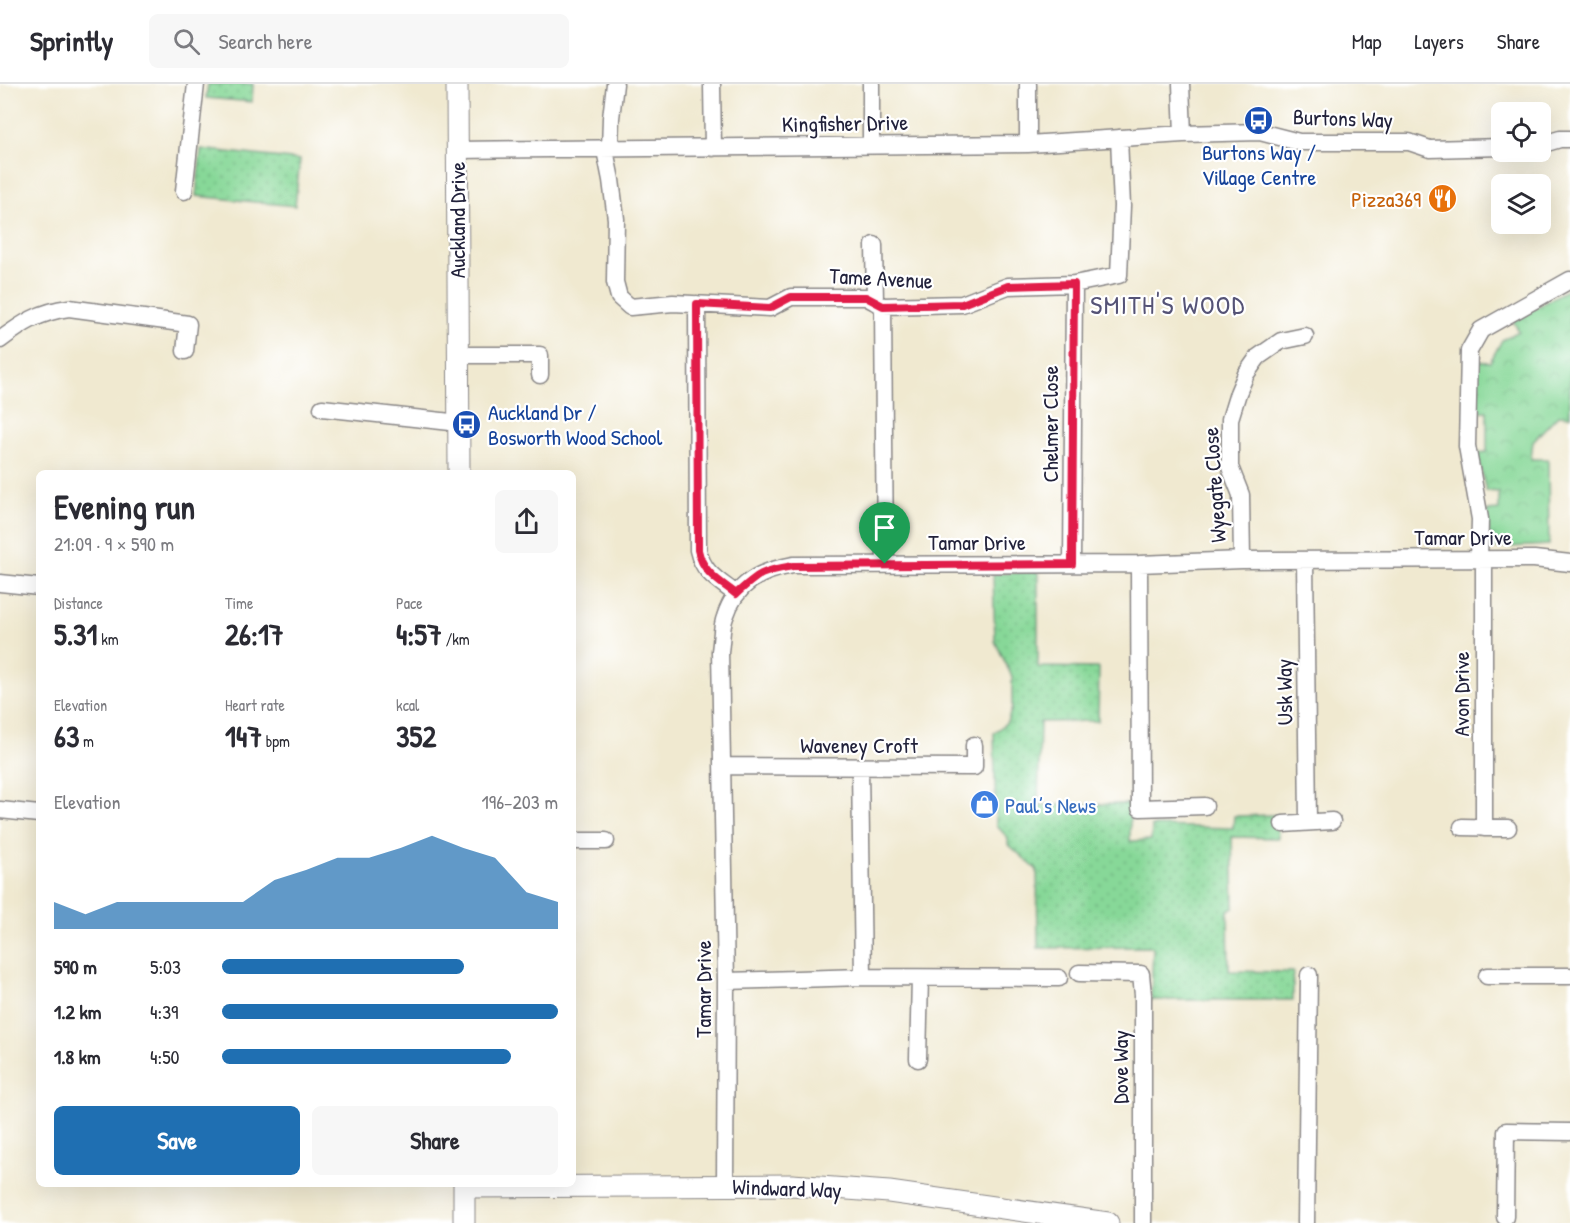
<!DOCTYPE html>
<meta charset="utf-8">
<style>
:root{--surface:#fff;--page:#f7f7f7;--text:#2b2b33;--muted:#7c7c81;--line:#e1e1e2;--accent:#1f6fb2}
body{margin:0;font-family:"Patrick Hand",sans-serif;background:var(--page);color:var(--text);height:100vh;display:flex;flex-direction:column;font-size:22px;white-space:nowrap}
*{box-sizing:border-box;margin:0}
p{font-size:20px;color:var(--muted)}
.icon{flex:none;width:33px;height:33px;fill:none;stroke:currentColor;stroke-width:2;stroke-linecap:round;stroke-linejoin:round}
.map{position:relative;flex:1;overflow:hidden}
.panel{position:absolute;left:36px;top:386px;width:540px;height:717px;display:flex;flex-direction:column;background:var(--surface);border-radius:9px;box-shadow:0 6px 24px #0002}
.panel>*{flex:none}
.buttons{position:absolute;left:1491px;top:18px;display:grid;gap:12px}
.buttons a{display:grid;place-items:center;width:60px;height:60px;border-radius:9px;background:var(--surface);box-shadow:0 6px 24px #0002;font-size:30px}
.pin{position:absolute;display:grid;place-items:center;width:51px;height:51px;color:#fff;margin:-62px -26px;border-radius:50% 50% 50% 0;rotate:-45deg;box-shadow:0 0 6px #0007}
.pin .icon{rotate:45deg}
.round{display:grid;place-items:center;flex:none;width:63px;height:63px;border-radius:9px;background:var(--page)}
.overview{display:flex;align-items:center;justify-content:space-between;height:102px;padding:0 18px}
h1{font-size:33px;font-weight:700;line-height:45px}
.stats{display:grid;grid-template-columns:repeat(3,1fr);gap:9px;height:102px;padding:6px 18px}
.stats div{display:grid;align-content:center}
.stats b{font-size:30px;font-weight:700}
.stats small{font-size:16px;font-weight:400}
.stats p{font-size:16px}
.chart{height:168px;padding:12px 18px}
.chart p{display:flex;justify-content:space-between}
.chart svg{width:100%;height:108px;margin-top:6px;fill:var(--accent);opacity:.7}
.button{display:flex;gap:12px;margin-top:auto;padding:12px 18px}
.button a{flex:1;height:69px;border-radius:9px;background:var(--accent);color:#fff;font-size:24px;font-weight:700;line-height:69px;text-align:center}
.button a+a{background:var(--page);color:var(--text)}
ul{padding:0 18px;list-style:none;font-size:20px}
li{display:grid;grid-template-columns:96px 72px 1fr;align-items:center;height:45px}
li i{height:15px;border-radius:8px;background:var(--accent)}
header{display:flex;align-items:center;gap:36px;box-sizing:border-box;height:84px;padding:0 30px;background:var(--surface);border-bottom:2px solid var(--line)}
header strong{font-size:28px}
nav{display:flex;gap:33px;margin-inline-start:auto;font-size:21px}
.search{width:420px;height:54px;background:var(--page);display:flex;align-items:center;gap:15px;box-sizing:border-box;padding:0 21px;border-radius:9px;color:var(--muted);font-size:22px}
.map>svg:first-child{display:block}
.grass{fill:url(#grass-dots);stroke:#547d6a;stroke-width:1.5}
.park{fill:url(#park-crowns);stroke:#547d6a;stroke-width:1.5}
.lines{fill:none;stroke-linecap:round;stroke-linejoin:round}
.minor-casing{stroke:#898686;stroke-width:19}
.tertiary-casing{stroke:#898686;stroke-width:23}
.minor{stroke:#fff;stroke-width:16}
.tertiary{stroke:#fff;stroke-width:21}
.route-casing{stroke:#fff;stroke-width:12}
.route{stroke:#e11d48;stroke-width:8}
.labels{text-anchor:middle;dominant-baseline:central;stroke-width:4.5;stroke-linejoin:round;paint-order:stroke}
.street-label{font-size:22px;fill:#22223b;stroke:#fff}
.transit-label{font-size:22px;fill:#164399;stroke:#fff}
.food-label{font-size:22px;fill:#c56008;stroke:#fff;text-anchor:end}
.shop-label{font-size:22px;fill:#366cbe;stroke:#fff;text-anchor:start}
.quarter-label{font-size:26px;letter-spacing:1.5px;fill:#555376;stroke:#fff}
</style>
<header>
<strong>Sprintly</strong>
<div class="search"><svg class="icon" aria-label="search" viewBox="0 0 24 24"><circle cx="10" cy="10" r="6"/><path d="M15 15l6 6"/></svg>Search here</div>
<nav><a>Map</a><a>Layers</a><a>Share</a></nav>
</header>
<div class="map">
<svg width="1570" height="1139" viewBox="0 0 1570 1139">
<defs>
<pattern id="grass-dots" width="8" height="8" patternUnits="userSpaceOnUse" patternTransform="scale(1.5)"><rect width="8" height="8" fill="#87d898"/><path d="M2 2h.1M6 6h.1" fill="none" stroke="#74b984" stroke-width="1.8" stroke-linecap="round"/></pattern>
<pattern id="park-crowns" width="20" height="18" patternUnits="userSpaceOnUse" patternTransform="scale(1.5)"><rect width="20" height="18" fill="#87d898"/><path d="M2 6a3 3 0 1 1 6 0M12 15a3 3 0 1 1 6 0" fill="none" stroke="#74b984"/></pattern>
</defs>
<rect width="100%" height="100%" fill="#fff"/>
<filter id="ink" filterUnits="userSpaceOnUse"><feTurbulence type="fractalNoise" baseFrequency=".0167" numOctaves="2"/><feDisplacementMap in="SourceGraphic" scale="12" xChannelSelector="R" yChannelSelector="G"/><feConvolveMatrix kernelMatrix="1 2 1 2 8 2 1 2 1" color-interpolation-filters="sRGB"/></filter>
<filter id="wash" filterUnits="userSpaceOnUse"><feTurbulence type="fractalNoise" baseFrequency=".008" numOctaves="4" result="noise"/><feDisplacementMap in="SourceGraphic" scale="24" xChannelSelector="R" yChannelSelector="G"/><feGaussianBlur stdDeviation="1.35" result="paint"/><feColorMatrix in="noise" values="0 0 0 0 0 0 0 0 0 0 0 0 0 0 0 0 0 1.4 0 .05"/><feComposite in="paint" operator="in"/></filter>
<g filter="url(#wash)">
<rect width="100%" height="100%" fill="#f0e9d0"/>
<path class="grass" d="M208,0H253L252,18L206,14Z
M201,65L300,76L295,122L196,112Z
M1038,488V583L1099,584L1098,637L1040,638L1038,721L1130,720V757L1151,756L1152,742L1233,744L1234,732L1277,731L1278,754L1232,753L1234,824L1228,826L1229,887L1293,888V916H1151L1153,863L1038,864L1037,786L1008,760V754L996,741L994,649L1007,638L1012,624V593L995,557L993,490Z"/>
<path class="park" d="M1568,205H1570V332L1558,331L1533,357L1531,375H1548L1549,461L1490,464L1487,427L1499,426V408L1486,407L1477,369L1487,368V327L1475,328L1474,277L1490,278L1502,256L1519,247L1513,237Z"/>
</g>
<g filter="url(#ink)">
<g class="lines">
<defs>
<path id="minor" d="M712,0L713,64
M871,0V62
M1028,0V60
M1181,0L1183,50
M1540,61L1560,55H1570
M610,65L611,34L615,0
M457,66L1028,60L1183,50L1260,48L1299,58H1409L1430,65L1502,63
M605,66L611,96L616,135L615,198L619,213L630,223L673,219L770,224L791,213H866L883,222L962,220L1008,202L1074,200L1119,191L1122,122L1119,54
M184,107L196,0
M874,161L875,218
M697,220L698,466C703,489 718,496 736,510
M883,222L885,480
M0,256C23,239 39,228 69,224L188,240L185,267
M458,271H540V291
M322,324L460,339
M1242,476L1241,411L1230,383V335L1238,309L1246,290L1258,273L1281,257L1305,252
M1479,476L1480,435L1467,362L1469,267L1481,246L1570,196
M1484,476V744
M1305,477L1308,738
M1072,480L1074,200
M1139,480L1140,724L1205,722
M0,499L39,503
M722,682L974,683V661
M860,684L863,893
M0,726L39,730
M1283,740L1332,737
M1462,743L1508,744
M573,757H606
M1079,889L1141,890L1143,911V1139
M1487,892H1570
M726,897L863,893L1059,894
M918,975L920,894
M725,1102L726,897L720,567C722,556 721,543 725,533C736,499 760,487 793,481L1139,480L1242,476L1534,475L1570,479
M1505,1133L1506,1047L1570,1048
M1306,1139L1309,891"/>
<path id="tertiary" d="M457,0L459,388
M464,1103L792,1101L889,1108L1108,1139
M464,1139V1100"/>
</defs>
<use href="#minor" class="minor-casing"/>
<use href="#tertiary" class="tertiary-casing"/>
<use href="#minor" class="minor"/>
<use href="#tertiary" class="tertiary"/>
</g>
</g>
<g class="lines" filter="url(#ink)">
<defs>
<path id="route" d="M1074,200L1072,480L793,482C762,487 759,489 736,510C718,496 703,489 698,466L697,220L770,224L791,213H866L883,222L962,220L1008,202Z"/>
</defs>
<use href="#route" class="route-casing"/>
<use href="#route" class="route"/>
</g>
<defs>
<symbol id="bus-disc" viewBox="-11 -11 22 22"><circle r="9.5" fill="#1a4fb4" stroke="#fff"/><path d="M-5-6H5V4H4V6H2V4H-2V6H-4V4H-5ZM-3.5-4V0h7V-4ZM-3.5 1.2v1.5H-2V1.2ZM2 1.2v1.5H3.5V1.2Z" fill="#fff"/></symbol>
<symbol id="restaurant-disc" viewBox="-11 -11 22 22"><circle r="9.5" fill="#e8710a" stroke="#fff"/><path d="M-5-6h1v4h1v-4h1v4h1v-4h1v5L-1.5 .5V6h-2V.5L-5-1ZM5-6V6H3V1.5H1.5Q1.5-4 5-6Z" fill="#fff"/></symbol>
<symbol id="shop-disc" viewBox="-11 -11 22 22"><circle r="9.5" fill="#3f7fe0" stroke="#fff"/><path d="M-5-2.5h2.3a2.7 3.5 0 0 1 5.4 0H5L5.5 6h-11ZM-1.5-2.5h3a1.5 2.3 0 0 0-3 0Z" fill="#fff"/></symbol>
</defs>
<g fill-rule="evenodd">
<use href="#bus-disc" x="1242" y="20" width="33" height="33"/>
<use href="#restaurant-disc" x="1426" y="98" width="33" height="33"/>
<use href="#bus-disc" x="450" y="324" width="33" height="33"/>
<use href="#shop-disc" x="968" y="704" width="33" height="33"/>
</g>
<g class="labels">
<g class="street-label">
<text transform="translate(1343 34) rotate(2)">Burtons Way</text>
<text transform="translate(845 39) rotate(-1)">Kingfisher Drive</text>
<text transform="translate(457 136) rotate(-90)">Auckland Drive</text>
<text transform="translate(881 194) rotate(3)">Tame Avenue</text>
<text transform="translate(1050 340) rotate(-90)">Chelmer Close</text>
<text transform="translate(1214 401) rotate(-94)">Wyegate Close</text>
<text x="1463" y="453">Tamar Drive</text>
<text x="977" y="458">Tamar Drive</text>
<text transform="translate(1284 608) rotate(-91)">Usk Way</text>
<text transform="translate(1461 610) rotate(-90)">Avon Drive</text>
<text x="859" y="661">Waveney Croft</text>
<text transform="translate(703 905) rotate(-90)">Tamar Drive</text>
<text transform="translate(1120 983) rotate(-90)">Dove Way</text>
<text transform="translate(787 1104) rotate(2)">Windward Way</text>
</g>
<g class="transit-label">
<text x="1259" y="68">Burtons Way /<tspan x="1259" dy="25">Village Centre</tspan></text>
<text x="488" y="328" text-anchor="start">Auckland Dr /<tspan x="488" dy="25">Bosworth Wood School</tspan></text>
</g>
<g class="food-label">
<text x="1421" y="115">Pizza369</text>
</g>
<g class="shop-label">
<text x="1005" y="721">Paul’s News</text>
</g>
<g class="quarter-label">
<text x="1168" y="220">SMITH'S WOOD</text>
</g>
</g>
</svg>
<div class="buttons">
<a><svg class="icon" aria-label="locate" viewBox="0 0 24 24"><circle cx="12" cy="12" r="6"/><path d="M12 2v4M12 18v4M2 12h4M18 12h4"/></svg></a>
<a><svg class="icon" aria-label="layers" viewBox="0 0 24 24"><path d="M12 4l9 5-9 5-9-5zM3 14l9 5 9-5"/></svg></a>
</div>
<div class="pin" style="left:885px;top:480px;background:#1e9e55"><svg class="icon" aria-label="arrive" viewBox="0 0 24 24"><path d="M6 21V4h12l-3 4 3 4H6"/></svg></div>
<section class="panel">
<div class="overview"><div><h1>Evening run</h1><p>21:09 · 9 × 590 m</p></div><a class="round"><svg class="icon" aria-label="share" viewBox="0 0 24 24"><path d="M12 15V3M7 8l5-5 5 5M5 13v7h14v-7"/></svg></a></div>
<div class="stats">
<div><p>Distance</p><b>5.31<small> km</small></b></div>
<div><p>Time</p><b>26:17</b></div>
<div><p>Pace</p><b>4:57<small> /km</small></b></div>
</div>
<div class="stats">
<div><p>Elevation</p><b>63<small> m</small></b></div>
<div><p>Heart rate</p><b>147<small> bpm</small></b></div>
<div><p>kcal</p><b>352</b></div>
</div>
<div class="chart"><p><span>Elevation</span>196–203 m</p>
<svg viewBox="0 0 160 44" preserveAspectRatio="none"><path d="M0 44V33L10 38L20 33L30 33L40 33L50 33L60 33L70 24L80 20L90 15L100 15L110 11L120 6L130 11L140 15L150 29L160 33V44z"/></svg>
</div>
<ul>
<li><b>590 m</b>5:03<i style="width:72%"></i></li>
<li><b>1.2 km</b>4:39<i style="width:100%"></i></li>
<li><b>1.8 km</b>4:50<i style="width:86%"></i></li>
</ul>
<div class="button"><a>Save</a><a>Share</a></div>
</section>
</div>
